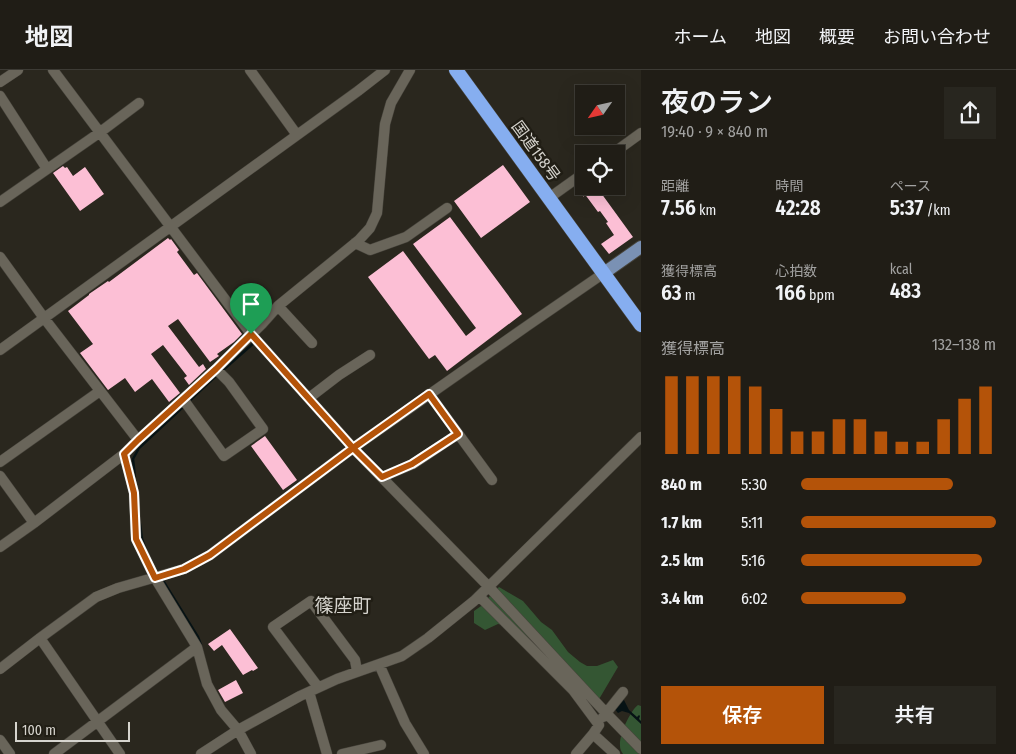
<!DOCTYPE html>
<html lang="ja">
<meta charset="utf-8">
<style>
:root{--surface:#201d16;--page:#28261f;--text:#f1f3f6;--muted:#a2a2a1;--line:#3d3b35;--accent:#b45309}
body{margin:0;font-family:"Fira Sans Condensed","Noto Sans JP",sans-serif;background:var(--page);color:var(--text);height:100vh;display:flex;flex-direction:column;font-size:19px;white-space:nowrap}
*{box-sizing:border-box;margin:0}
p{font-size:16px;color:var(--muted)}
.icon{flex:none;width:28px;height:28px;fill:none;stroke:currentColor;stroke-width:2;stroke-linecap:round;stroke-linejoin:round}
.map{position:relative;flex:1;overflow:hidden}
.sheet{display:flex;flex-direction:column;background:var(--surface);width:375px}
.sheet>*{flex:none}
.needle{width:32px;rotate:236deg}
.fabs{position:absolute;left:575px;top:15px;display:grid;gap:10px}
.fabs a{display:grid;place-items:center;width:50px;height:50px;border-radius:0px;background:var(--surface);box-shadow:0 5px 20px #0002,0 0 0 1px var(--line);font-size:25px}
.scale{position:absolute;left:15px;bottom:12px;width:115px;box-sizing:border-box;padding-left:5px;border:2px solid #d6d4ce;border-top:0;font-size:14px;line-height:18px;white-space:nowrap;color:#d6d4ce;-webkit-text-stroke:4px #211e15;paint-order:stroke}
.pin{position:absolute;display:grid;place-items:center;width:42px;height:42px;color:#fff;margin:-51px -21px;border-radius:50% 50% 50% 0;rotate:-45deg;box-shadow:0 0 5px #0007}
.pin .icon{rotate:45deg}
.round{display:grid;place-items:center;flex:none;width:52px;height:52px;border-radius:0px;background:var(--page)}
.headline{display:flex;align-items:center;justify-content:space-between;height:85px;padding:0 20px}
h1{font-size:28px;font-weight:600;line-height:38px}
.stats{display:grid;grid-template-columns:repeat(3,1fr);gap:8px;height:85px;padding:5px 20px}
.stats div{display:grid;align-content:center}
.stats b{font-size:21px;font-weight:600}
.stats small{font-size:14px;font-weight:400}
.stats p{font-size:14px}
.chart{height:140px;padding:10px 20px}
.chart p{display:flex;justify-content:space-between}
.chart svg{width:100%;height:90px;margin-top:5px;stroke:var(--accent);stroke-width:6}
.action{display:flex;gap:10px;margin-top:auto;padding:10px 20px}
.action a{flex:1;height:58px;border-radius:0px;background:var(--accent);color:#fff;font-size:20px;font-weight:600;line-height:58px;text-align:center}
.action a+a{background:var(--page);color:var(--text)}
ul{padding:0 20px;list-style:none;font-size:16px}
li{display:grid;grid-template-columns:80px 60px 1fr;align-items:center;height:38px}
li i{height:12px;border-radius:6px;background:var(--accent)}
header{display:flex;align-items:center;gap:30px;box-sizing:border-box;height:70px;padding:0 25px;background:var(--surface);border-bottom:1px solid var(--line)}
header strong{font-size:24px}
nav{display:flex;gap:28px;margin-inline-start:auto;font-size:18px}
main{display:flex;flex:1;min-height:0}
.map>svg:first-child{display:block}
.green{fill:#345633}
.water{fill:#061214}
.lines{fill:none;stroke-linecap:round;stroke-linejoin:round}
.stream{stroke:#061214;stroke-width:2.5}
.building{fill:#fcbfd5}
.minor-casing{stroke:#46433b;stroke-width:11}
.major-casing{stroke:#46433b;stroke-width:14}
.highway-casing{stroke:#46433b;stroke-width:15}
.minor{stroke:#69655a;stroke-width:10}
.major{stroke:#7a91b4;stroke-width:12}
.highway{stroke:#86aef0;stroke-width:14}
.route-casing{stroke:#fff;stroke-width:10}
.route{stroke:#b45309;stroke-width:6}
.labels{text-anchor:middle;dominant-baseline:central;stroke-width:5;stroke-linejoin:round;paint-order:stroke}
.street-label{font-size:16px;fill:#d6d4ce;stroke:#211e15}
.quarter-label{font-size:19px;fill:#d6d4ce;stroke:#211e15}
</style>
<header>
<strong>地図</strong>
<nav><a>ホーム</a><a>地図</a><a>概要</a><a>お問い合わせ</a></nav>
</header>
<main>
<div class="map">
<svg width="641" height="684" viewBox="0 0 641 684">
<rect width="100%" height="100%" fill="#2a271e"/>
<path class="green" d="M499,517L523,531L541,552L552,560L568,582L580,592L587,596H597L613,590L618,597L595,636L580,627L510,557L498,554L485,560L474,553V541L484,534L489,527Z
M638,635L641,636V684H623C621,681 620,679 620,676C619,665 630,641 638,635Z"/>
<path class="water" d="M623,628L629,640L637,647L639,645L640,646L639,649L641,651V654L629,643L622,641L618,643L613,637Z"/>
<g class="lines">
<path class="stream" d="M222,301L255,272
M188,332L217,305
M135,408L133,389L139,378L184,336
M140,454L142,469L146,480
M162,509L198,567L201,575"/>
</g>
<path class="building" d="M503,95L530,132L481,168L454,131Z
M63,96L65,98L67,97L73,106L85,97L104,124L80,141L53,103Z
M584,112V116H596L633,167L609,184L601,174L614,165L606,153L608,152L600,141L598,142L584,123V127L577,117Z
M450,147L522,244L447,301L435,285L429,289L368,207L403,181L466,266L476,258L413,174Z
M168,168L170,170L171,169L179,180L177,182L194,205L197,203L242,264L234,272L217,284L219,286L210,292L178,249L168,256L199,297L203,294L206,299L189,315L184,308L187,306L163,275L151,284L180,323L169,332L152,309L135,322L125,308L108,320L80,283L93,274L68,241L89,225V224L108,211L109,212Z
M265,366L297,410L283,420L251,376Z
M230,559L258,598L253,601L252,600L243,605L222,575L214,581L208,574Z
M236,610L243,623L225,632L218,620Z"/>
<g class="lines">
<defs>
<path id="minor" d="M53,0L251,264L353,378L488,516L606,643L641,679
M250,0L297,65
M0,12L18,0
M0,26L47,99
M612,84L641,63
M549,128L584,103
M0,132L99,63L139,33
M355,173L370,180L406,167L447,138
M0,187L44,248L138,370
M278,236L312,273
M0,280L358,21L385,0
M429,324L492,410
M309,328L339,305L370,285
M183,329L224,386L263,359L229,312L216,299
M124,384L134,423L136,469L155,508L197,577L207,614L221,640L238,660L251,684
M0,392L100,321
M0,406L34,453
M382,407L413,394L458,364
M0,477L34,453L124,384L138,370L216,299L262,254L278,236L359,170L370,158L377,143L385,54L391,33L410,0
M479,526L573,620L599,655L593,664L615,684
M40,568L120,684
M379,594L405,653L424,684
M0,599L40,568L96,527L118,518L184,499L210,485L353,378L527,256L604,203
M318,617L273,557L311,531L355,590L357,601
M309,622L327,684
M603,647L623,622
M0,670L10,684
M54,684L197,577
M201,684L238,660L300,626L337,609L402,586L428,568L474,531L641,367
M342,684L381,675
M576,684L593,664"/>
<path id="major" d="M604,203L641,177"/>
<path id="highway" d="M456,0L641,255"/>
</defs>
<use href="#minor" class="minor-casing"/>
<use href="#major" class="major-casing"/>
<use href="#highway" class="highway-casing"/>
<use href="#minor" class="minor"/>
<use href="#major" class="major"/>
<use href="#highway" class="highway"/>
</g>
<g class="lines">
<defs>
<path id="route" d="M251,264L216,299L138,370L124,384L134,423L136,469L155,508L184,499L210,485L353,378L382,407L412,394L458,364L429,324L353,378L251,264"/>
</defs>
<use href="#route" class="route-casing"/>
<use href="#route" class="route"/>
</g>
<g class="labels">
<g class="street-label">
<text transform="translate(536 81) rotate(54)">国道158号</text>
</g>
<g class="quarter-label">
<text x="343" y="535">篠座町</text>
</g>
</g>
</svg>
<div class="fabs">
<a><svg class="needle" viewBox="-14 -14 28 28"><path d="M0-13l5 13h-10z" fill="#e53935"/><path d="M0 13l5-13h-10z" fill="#a2a2a1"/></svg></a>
<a><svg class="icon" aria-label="locate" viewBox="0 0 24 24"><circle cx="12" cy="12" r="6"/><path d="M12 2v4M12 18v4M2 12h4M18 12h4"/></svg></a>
</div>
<div class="scale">100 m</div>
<div class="pin" style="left:251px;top:264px;background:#1e9e55"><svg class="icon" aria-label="arrive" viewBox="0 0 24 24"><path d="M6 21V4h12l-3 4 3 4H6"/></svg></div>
</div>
<section class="sheet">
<div class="headline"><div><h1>夜のラン</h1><p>19:40 · 9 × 840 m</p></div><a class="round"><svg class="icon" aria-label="share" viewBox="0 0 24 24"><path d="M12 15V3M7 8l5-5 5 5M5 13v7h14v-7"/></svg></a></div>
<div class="stats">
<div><p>距離</p><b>7.56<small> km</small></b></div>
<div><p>時間</p><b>42:28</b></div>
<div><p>ペース</p><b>5:37<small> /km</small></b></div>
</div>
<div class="stats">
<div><p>獲得標高</p><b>63<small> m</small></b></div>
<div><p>心拍数</p><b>166<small> bpm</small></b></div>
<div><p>kcal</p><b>483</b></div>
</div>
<div class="chart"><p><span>獲得標高</span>132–138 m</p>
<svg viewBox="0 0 160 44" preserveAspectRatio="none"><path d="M5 44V6M15 44V6M25 44V6M35 44V6M45 44V11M55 44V22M65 44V33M75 44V33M85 44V27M95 44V27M105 44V33M115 44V38M125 44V38M135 44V27M145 44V17M155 44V11"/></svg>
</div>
<ul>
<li><b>840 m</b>5:30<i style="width:78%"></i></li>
<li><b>1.7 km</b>5:11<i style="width:100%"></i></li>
<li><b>2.5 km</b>5:16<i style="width:93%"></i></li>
<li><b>3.4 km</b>6:02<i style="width:54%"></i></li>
</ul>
<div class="action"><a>保存</a><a>共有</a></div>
</section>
</main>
